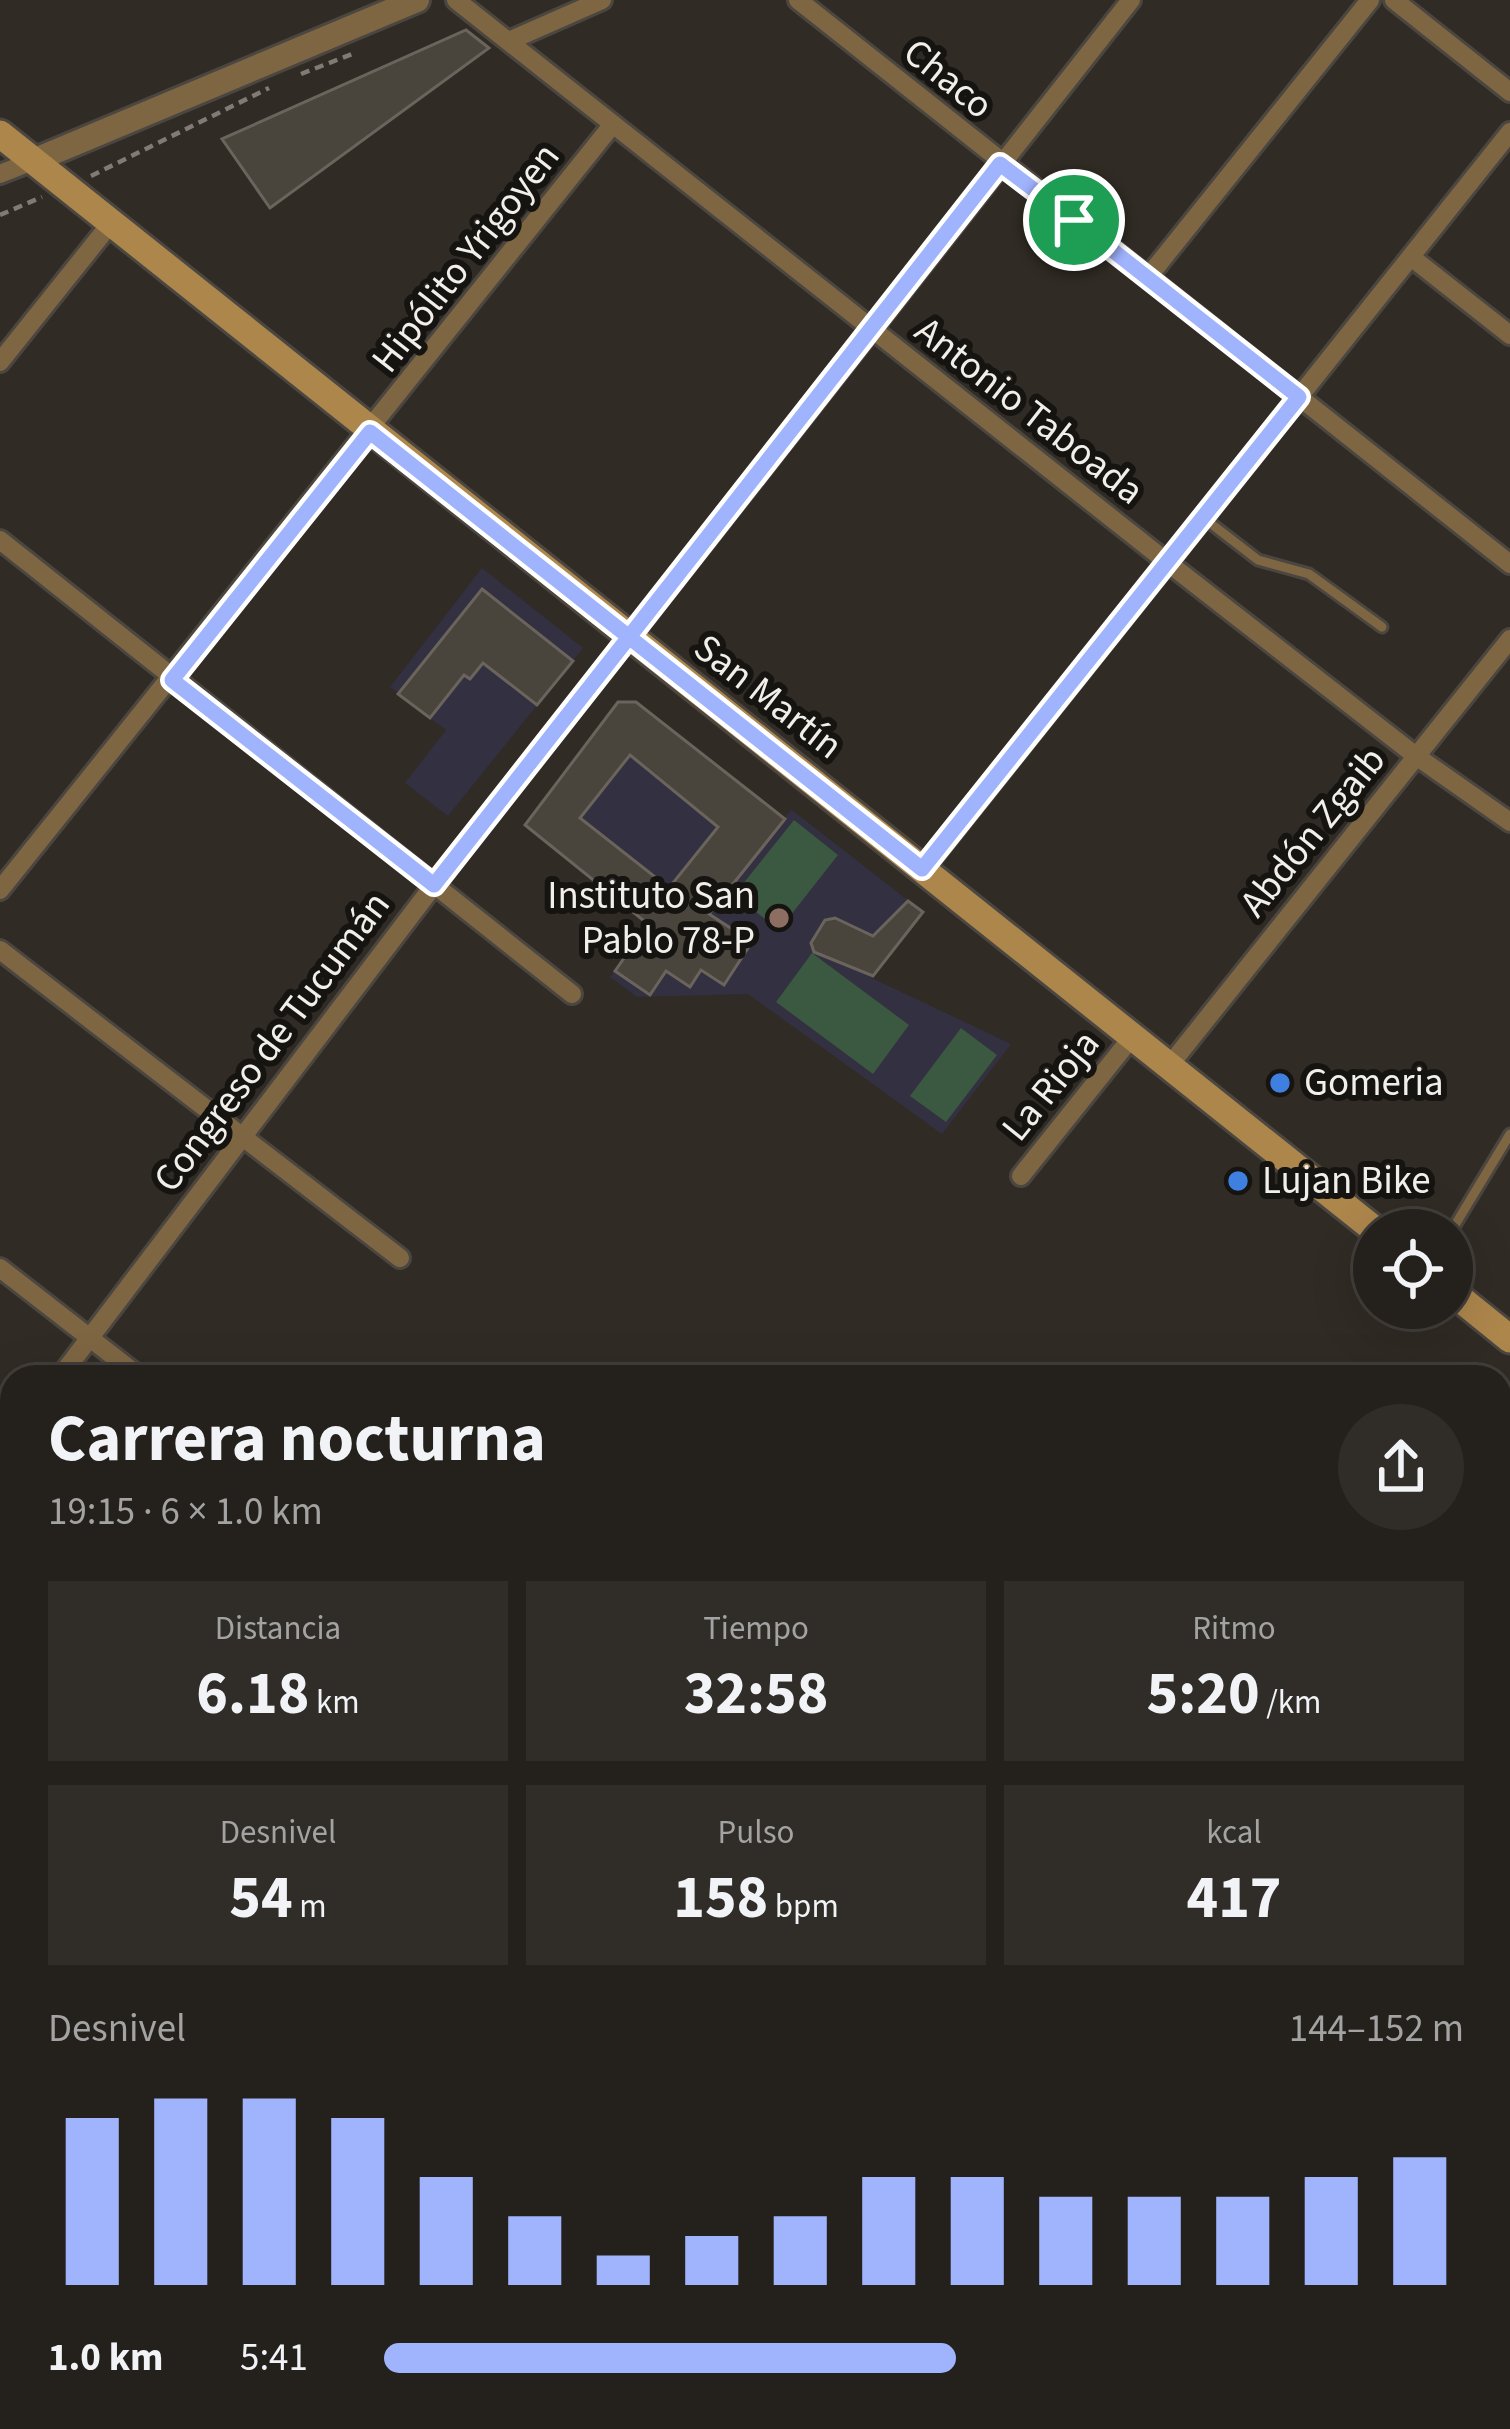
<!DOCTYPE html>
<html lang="es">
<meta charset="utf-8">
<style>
:root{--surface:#24201b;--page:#302d28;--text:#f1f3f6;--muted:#a3a3a3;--line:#413e3a;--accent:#a0b3fd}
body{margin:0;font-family:"Source Sans 3",sans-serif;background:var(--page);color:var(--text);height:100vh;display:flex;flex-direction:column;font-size:45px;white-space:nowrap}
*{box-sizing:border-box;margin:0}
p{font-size:39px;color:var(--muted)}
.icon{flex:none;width:66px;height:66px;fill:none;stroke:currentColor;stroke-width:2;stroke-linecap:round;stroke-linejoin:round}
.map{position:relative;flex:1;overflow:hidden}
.sheet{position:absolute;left:0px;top:1365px;width:1512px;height:1065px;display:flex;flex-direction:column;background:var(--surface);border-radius:36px 36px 0 0;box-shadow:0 12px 48px #0002,0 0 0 3px var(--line)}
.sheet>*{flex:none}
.tools{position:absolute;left:1353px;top:1209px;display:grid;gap:24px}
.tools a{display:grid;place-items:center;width:120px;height:120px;border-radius:50%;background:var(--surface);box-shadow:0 12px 48px #0002,0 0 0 3px var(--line);font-size:60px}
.pin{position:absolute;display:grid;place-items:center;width:102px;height:102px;color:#fff;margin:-51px;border:6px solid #fff;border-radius:50%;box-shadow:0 3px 12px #0007}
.round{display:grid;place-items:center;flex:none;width:126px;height:126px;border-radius:63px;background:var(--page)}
.summary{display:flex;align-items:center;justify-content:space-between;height:204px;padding:0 48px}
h1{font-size:66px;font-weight:700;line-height:90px}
.metrics{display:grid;grid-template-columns:repeat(3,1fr);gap:18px;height:204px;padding:12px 48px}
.metrics div{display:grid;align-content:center;border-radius:0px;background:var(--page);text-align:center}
.metrics b{font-size:60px;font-weight:700}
.metrics small{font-size:33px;font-weight:400}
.metrics p{font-size:33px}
.chart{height:336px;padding:24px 48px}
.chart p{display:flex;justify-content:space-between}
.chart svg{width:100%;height:216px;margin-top:12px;stroke:var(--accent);stroke-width:6}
ul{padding:0 48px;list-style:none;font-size:39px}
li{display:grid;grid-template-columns:192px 144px 1fr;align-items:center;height:90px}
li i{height:30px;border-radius:15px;background:var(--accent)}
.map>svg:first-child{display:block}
.education{fill:#333041}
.green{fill:#3b5841}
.building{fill:#49443c;stroke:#6a645c;stroke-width:3;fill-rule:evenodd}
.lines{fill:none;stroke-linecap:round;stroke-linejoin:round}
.service-casing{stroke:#4b4640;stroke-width:15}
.minor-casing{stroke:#4b4640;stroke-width:24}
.tertiary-casing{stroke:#4b4640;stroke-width:30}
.secondary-casing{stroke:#4b4640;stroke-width:33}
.path{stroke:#807c75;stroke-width:4.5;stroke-dasharray:9 6;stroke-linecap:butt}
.service{stroke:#7e6643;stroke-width:9}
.minor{stroke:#7e6643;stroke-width:18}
.tertiary{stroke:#7e6643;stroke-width:24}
.secondary{stroke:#ad864c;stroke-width:27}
.route-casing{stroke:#fff;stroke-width:24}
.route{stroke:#a0b3fd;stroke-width:15}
.education-dot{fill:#8d6e63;stroke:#161410;stroke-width:4.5}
.shop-dot{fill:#3f7fe0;stroke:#161410;stroke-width:4.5}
.labels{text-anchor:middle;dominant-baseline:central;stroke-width:12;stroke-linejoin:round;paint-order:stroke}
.street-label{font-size:39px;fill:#f2efea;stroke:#161410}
.poi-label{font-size:39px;fill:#f2efea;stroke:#161410;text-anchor:start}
</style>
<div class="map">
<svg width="1510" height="2429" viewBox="0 0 1510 2429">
<rect width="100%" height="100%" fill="#302b24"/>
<path class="education" d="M482,568L583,648L448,816L405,783L446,730L390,687Z
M618,702H636L784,818L792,810L923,912L872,978L1011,1044L942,1134L748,994L637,997L610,977L648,924L525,825Z"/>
<path class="green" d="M794,820L838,855L779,930L734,895Z
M812,953L909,1025L873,1074L776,1002Z
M961,1028L997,1055L946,1122L910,1096Z"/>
<path class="building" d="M466,30L489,48L270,208L222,139Z
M482,589L573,661L537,705L483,663L470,679L464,675L430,718L398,694Z
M618,702H636L785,819L709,914L752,942L724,985L701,970L690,987L666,971L650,995L615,971L648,924L525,825ZM630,755L718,827L669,888L580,818Z
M908,901L923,912L873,976L814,952L811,943L825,920L835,918L873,936Z"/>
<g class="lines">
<defs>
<path id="service" d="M1205,519L1258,560L1309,574L1382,627
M1452,1230L1510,1134
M1500,1989L1510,1996"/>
<path id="minor" d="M456,0L1167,562L1416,756L1510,822
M798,0L1510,564
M1394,0L1510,92
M509,41L602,0
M0,174L33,161
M1411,257L1510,335
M1148,277L1370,0
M0,362L111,223
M0,540L572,994
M923,869L1510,132
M0,890L613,124
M0,950L400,1258
M1169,1066L1510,639
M1021,1176L1132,1037
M0,1268L140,1377
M60,1377L434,885L1131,0
M0,1457L12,1441
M0,1654L12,1664
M0,1954L9,1976L0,1997"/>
<path id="tertiary" d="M33,161L417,0"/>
<path id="secondary" d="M0,134L1375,1230
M1452,1292L1510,1339"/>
</defs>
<use href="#service" class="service-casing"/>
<use href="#minor" class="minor-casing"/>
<use href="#tertiary" class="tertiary-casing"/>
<use href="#secondary" class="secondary-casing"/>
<path class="path" d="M301,74L352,54
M91,176L269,88
M0,215L42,197
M1395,1219L1410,1230"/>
<use href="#service" class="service"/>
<use href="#minor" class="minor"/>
<use href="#tertiary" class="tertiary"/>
<use href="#secondary" class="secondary"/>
</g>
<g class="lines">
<defs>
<path id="route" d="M1074,220L1000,164L629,637L370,432L172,680L434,885L629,637L922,869L1299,397L1074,220"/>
</defs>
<use href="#route" class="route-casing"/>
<use href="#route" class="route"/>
</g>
<circle class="education-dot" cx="779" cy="918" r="12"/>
<g class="shop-dot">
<circle cx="1280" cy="1083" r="12"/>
<circle cx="1238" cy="1181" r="12"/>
</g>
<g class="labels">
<g class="street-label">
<text transform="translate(948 79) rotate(39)">Chaco</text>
<text transform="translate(466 258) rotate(-52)">Hipólito Yrigoyen</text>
<text transform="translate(1029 411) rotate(38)">Antonio Taboada</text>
<text transform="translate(768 697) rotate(38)">San Martín</text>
<text transform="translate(1313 832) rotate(-51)">Abdón Zgaib</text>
<text transform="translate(272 1042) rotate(-53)">Congreso de Tucumán</text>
<text transform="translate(1051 1086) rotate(-51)">La Rioja</text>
</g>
<g class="poi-label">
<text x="755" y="896" text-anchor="end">Instituto San<tspan x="755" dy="45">Pablo 78-P</tspan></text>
<text x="1304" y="1083">Gomeria</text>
<text x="1262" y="1181">Lujan Bike</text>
</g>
</g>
</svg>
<div class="tools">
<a><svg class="icon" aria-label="locate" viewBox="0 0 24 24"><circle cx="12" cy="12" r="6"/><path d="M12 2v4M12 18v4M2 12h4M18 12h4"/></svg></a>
</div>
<div class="pin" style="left:1074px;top:220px;background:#1e9e55"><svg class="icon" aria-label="arrive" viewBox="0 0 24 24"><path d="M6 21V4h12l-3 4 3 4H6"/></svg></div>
<section class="sheet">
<div class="summary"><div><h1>Carrera nocturna</h1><p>19:15 · 6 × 1.0 km</p></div><a class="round"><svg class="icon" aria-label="share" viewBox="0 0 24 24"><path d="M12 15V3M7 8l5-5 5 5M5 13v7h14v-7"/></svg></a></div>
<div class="metrics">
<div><p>Distancia</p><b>6.18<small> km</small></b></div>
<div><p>Tiempo</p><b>32:58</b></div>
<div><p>Ritmo</p><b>5:20<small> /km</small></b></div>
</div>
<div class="metrics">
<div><p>Desnivel</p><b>54<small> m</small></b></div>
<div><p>Pulso</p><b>158<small> bpm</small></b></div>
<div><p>kcal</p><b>417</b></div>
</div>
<div class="chart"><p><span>Desnivel</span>144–152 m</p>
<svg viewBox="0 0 160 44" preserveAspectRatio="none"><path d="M5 44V10M15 44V6M25 44V6M35 44V10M45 44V22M55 44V30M65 44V38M75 44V34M85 44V30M95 44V22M105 44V22M115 44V26M125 44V26M135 44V26M145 44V22M155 44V18"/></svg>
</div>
<ul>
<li><b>1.0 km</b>5:41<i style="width:53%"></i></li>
</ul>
</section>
</div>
